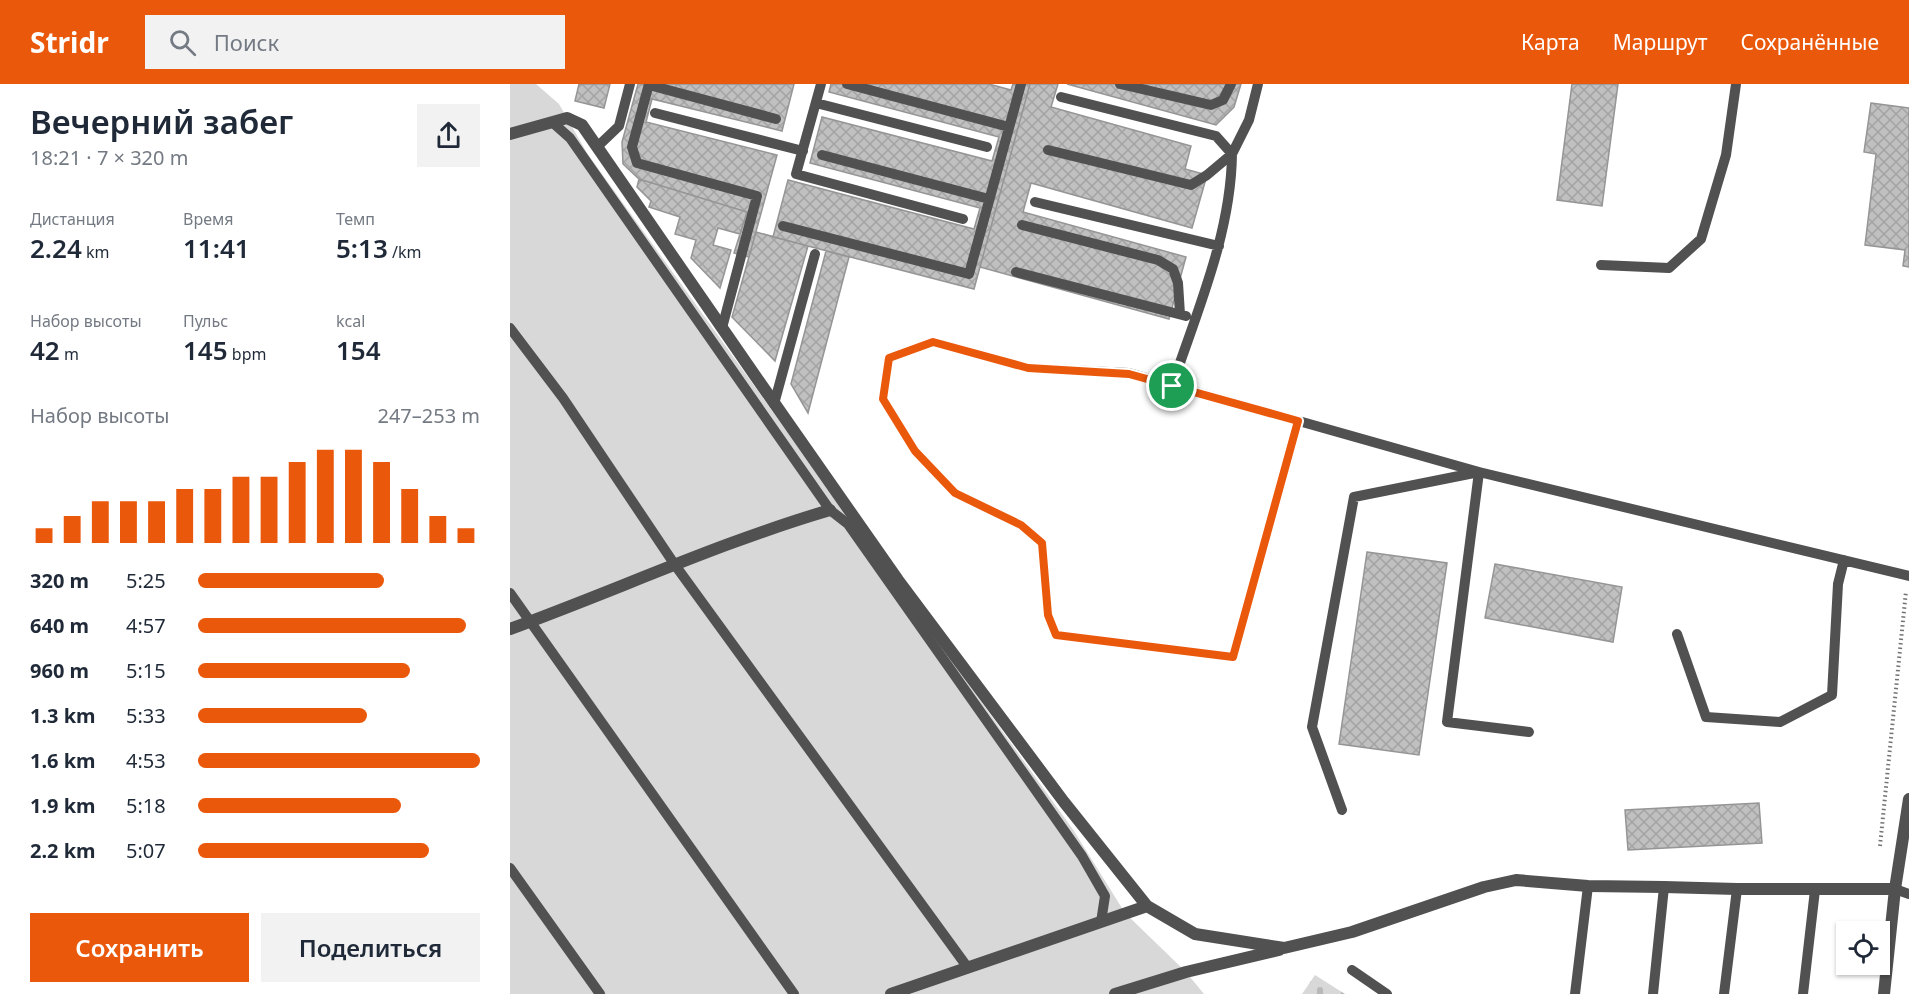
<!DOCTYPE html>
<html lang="ru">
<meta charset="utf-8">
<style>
:root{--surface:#fff;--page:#f2f2f3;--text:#1f2937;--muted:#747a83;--accent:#ea580c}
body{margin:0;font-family:"Noto Sans",sans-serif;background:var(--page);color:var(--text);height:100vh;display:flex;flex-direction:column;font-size:22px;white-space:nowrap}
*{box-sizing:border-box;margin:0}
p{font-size:20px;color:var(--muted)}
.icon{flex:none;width:33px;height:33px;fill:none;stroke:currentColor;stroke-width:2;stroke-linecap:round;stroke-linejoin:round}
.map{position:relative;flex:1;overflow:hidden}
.sheet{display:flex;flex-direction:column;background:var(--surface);width:510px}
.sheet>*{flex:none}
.tools{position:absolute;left:1326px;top:837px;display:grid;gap:12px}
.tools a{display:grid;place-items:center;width:54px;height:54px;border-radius:0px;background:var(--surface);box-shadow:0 2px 4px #0004;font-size:30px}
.pin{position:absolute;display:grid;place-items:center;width:51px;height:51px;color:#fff;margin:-26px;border:3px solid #fff;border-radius:50%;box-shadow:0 2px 6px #0007}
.round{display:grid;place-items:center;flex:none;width:63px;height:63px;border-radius:0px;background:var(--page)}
.headline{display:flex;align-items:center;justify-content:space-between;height:102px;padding:0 30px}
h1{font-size:33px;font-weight:600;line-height:45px}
.stats{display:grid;grid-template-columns:repeat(3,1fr);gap:9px;height:102px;padding:6px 30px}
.stats div{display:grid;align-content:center}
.stats b{font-size:26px;font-weight:600}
.stats small{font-size:16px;font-weight:400}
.stats p{font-size:16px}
.chart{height:168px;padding:12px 30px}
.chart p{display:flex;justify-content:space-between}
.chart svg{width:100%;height:108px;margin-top:6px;stroke:var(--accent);stroke-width:6}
.button{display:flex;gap:12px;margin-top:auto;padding:12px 30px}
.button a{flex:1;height:69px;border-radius:0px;background:var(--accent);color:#fff;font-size:24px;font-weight:600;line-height:69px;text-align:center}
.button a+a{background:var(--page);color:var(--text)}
ul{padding:0 30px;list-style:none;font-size:20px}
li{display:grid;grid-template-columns:96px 72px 1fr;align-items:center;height:45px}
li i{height:15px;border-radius:8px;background:var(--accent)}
header{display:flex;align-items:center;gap:36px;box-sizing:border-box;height:84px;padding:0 30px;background:var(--accent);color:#fff}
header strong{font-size:28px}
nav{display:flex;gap:33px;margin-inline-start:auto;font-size:21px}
.search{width:420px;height:54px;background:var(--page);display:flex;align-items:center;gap:15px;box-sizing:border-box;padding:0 21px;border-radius:0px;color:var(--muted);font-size:22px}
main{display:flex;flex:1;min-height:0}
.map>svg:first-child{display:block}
.cemetery{fill:url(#cemetery-stones)}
.garden{fill:#d8d8d8}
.building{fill:url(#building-cross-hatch);stroke:#959595;stroke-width:1.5}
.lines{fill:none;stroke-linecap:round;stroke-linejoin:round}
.path{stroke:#737373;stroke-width:4;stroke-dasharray:1.5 3;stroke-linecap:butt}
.service{stroke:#515151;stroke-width:10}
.minor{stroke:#515151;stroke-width:12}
.route-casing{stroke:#fff;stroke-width:12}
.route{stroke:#ea580c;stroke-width:8}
</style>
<header>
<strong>Stridr</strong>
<div class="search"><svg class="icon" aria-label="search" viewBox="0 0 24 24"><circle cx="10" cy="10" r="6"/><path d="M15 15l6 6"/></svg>Поиск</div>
<nav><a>Карта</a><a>Маршрут</a><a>Сохранённые</a></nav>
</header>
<main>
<section class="sheet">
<div class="headline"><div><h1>Вечерний забег</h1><p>18:21 · 7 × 320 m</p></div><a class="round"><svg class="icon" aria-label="share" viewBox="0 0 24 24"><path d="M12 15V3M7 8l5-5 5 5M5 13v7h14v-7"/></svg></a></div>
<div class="stats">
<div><p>Дистанция</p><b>2.24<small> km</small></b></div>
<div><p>Время</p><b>11:41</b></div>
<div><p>Темп</p><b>5:13<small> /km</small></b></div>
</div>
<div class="stats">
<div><p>Набор высоты</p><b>42<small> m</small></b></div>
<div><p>Пульс</p><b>145<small> bpm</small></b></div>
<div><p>kcal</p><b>154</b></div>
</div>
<div class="chart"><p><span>Набор высоты</span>247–253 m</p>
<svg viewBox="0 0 160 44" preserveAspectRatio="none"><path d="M5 44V38M15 44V33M25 44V27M35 44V27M45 44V27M55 44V22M65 44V22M75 44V17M85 44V17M95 44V11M105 44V6M115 44V6M125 44V11M135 44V22M145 44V33M155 44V38"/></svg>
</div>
<ul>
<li><b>320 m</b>5:25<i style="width:66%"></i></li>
<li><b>640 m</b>4:57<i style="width:95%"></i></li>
<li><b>960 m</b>5:15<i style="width:75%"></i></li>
<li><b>1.3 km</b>5:33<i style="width:60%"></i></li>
<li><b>1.6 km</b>4:53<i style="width:100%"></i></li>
<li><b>1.9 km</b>5:18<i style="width:72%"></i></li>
<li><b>2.2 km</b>5:07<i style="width:82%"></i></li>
</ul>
<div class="button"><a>Сохранить</a><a>Поделиться</a></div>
</section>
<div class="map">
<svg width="1399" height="910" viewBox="0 0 1399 910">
<defs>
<pattern id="cemetery-stones" width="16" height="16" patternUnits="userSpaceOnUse" patternTransform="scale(1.5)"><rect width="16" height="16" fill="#d8d8d8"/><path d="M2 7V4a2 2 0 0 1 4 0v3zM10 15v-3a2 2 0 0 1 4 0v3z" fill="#b8b8b8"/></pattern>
<pattern id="building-cross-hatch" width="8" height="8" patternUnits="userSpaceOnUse" patternTransform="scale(1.5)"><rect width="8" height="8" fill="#c0c0c0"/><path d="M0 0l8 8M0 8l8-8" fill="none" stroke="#a3a3a3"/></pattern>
</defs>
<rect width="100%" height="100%" fill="#fff"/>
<path class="cemetery" d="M805,891L835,910H792Z"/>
<path class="garden" d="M0,0H26L49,20L77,69L564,747L615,829L676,888L694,910H0Z"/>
<path class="building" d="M69,0H100L94,24L65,17Z
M128,0H284L272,47L142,15L136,38L267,71L239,173L224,169L237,128L129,95L113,80L112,58Z
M321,0H479L501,6L503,0H520L464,205L263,153L278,96L464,145L470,124L300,79L312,33L482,77L489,53L319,8Z
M520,0H548L541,23L681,62L675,85L697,91L682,144L521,99L513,128L676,173L659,235L470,183Z
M557,0H731L724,23L706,41Z
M1062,0H1108L1092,122L1047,116Z
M1361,19L1399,24V183L1393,182L1395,166L1355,161L1366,70L1354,68Z
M129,95L237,128L230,150L208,144L203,161L221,166L210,204L181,174L186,156L165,150L170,133L139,123L141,117L127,103Z
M246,148L298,162L265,277L222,233Z
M316,167L339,173L298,329L281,300Z
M857,468L937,479L909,671L829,660Z
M985,480L1112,503L1103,558L975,534Z
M1249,719L1252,759L1118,766L1115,726Z"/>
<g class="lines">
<path class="path" d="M1370,762L1396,507"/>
<path class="service" d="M139,0L122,63L127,79L247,112L212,244
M311,0L286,90L453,135
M337,0L499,43
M610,0L701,21L713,16L721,0
M139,1L266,35
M551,13L706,52L722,70L739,36L748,0
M306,19L477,63
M145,29L293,67
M42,38L60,54L320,426L338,440L572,772L595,812L591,838
M87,63L109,42L120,0
M538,66L681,101L697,91L722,70
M312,71L479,115
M525,118L709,162
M512,141L648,176L663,185L668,199L670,230
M273,142L459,190L511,0
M1091,181L1159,184L1191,155L1216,71L1226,0
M506,188L676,232
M0,244L53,314L165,481L458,884
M662,302C687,227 721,150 722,70
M264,320L305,170
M788,337L723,573L546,551L538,531L532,459L511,441L445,409L405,367L373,315L379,274L423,258L518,284L619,289L969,388L1399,492
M0,509L284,910
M1167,550L1196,633L1270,638L1322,611L1328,500L1334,476
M832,726L802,643L844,413L969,388L937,638L1019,648
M0,784L90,910
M1385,805L1399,810
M842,886L877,910
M1065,910L1078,802
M1143,910L1154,803
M1214,910L1227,805
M1293,910L1305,806"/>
<path class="minor" d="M0,50L57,34L72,41L246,293L388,496L554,718L637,822L685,850L774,864L842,848L974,803L1006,796L1078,802L1154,803L1227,805H1385
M0,545C107,506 211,458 320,426
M381,910L637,822
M605,910L676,888L769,866
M1374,910L1385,805L1399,715"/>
</g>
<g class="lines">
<defs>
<path id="route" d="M423,258L518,284L619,290L788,337L723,573L546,551L538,531L532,459L511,441L445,409L405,367L373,315L379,274Z"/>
</defs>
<use href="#route" class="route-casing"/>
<use href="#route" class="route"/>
</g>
</svg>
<div class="tools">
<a><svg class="icon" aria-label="locate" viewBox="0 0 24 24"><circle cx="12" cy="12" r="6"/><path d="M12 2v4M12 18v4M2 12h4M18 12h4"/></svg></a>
</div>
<div class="pin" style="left:662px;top:302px;background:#1e9e55"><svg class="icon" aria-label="arrive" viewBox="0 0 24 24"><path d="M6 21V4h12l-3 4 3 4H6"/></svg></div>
</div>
</main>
